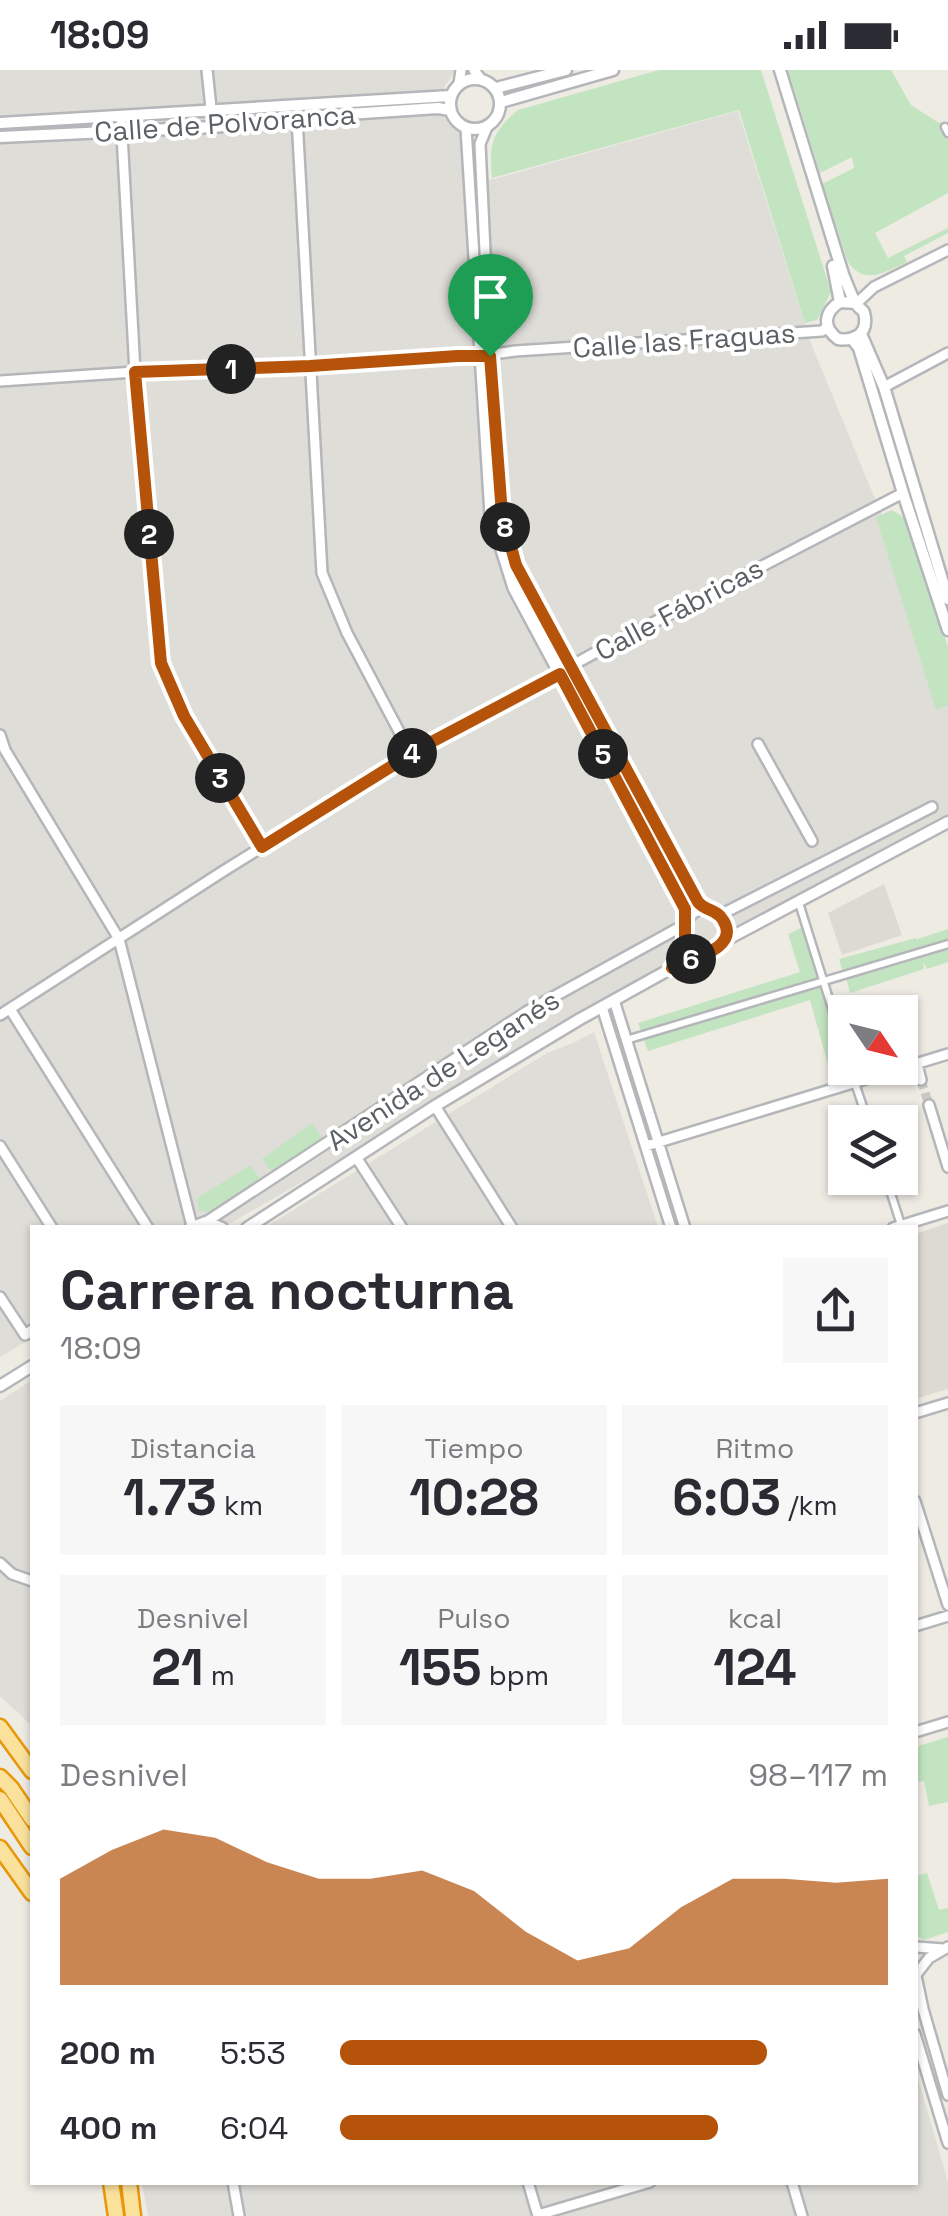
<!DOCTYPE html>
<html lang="es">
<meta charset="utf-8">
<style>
:root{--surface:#fff;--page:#f7f7f7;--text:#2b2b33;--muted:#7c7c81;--accent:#b45309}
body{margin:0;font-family:"Space Grotesk",sans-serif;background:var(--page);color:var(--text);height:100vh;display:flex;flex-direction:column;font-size:38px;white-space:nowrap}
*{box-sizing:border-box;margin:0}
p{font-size:32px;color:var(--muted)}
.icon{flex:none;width:55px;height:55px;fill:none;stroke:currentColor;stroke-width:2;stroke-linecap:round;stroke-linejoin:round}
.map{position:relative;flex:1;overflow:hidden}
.details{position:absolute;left:30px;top:1155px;width:888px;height:960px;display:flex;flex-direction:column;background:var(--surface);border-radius:0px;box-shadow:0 2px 8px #0004}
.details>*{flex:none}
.needle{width:65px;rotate:125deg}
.buttons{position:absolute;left:828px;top:925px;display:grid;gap:20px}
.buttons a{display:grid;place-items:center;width:90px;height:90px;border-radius:0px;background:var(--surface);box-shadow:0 2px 8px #0004;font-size:50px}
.pin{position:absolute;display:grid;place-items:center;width:85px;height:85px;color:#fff;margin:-102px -42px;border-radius:50% 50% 50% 0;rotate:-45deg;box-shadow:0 0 10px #0007}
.pin .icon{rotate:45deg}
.km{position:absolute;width:50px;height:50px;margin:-25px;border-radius:50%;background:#222;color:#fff;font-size:28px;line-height:50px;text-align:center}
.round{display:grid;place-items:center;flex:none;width:105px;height:105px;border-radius:0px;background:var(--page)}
.headline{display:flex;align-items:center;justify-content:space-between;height:170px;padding:0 30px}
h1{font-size:55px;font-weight:600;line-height:75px}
.figures{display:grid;grid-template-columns:repeat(3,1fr);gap:15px;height:170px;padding:10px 30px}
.figures div{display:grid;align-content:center;border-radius:0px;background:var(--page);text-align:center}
.figures b{font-size:50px;font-weight:600}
.figures small{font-size:28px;font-weight:400}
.figures p{font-size:28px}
.chart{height:280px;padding:20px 30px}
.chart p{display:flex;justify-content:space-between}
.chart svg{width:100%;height:180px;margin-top:10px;fill:var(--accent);opacity:.7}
ul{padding:0 30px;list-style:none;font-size:32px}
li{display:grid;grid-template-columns:160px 120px 1fr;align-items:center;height:75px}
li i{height:25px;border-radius:12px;background:var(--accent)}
.status{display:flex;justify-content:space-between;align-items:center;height:70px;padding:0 50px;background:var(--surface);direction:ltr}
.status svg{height:28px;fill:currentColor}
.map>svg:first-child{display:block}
.industrial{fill:#dfddd8}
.education{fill:#dddad2}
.green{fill:#c3e4c1}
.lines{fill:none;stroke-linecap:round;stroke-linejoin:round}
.minor-tunnel{stroke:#c9c8c3;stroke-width:9;stroke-dasharray:9 4.5;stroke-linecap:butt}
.pedestrian-casing{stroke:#b4b6ba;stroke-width:11}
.minor-casing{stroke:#b4b6ba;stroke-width:14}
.tertiary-casing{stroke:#b4b6ba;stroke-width:15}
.trunk-casing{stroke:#e99608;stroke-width:19}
.pedestrian{stroke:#fff;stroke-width:6}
.minor{stroke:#fff;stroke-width:9}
.tertiary{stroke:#fff;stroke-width:10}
.trunk{stroke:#fae19c;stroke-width:14}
.route-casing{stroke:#fff;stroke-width:20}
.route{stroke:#b45309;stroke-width:12}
.labels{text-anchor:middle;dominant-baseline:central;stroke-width:8;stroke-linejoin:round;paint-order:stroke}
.street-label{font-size:28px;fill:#5b6064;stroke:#fff}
</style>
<div class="status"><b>18:09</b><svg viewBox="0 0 49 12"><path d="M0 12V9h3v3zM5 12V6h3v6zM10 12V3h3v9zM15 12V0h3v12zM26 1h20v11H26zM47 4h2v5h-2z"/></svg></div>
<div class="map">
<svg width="948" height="2146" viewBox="0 0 948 2146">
<rect width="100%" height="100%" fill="#eeebe3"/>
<path class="industrial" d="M0,0H456L443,19L444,46L460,63L463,113L494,109L738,41L812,276L948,606V756L713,875L224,1157L32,1158V1268L0,1287Z
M594,962L658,1157L264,1158L547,983L573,973Z
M32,1310V1656L0,1626V1331Z
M915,1998L948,2112V2146H148L142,2113L915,2112Z"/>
<path class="education" d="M884,814L902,865L842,885L828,843Z
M948,1153V1319L915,1329V1164Z"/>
<path class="green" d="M659,0H761L831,222L817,250L805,253L739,40L492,108C489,73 492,62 518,40Z
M788,0H891L911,35L939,53L942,52L948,63V123L875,163L888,188L948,158V163L904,186L907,192C886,202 864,216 848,192L822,114L854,98L852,87L820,103Z
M892,440L908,450L948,577V635L936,640L876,447Z
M803,857L818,894L819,909L642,963L638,953L800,902L788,864Z
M948,859V892L927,899L923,892L924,899L850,923L846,908L920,885L844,905L839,889L916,868L917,871L918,869Z
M821,917L845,998H847L851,1010L834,1016L810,930L648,981L643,968Z
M312,1053L323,1069L273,1103L262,1089Z
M251,1095L261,1111L212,1142L199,1141L197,1128Z
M948,1667V1732L929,1736L924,1711L915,1713V1677Z
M927,1803L939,1840L948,1838V1862L924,1870L915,1865V1806Z"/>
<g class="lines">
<path class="minor-tunnel" d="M921,1010L929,1035"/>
<defs>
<path id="pedestrian" d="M945,57L948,63
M799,833L845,980
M626,970L948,874
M850,998L868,1052
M886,1108L901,1155"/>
<path id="minor" d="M207,0L213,57
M474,0L480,8
M459,14L461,0
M121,46L135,302L161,593L184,646L261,777
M297,48L322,503L347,563L411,684
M487,57L480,74L491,310L502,444L515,495L673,788L704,839
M466,58L490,445L513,518L685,839L686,850
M856,234L874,217L948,180
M0,311L135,302L479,286L515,281L822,261L827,257
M884,317L948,283
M0,665L5,680L119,869L192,1156
M758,674L812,771
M720,845L932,737
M614,930L685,1158
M602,937L671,1158
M10,939L148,1158
M0,945L225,800L424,676L591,585L903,423
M917,994L921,1010
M929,1035L948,1097
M435,1036L512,1158
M0,1076L52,1158
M646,1076L948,984
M356,1087L402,1158
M206,1152L526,942L684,855
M893,1158L948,1141
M0,1227L25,1265L32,1260
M915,1343L948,1333
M915,1431L948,1535
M0,1493L12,1504L32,1511
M915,1556L948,1546
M915,1662L948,1652
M917,1877L943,1879
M915,1906L929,1888L948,1877
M916,1906L923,1939L948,2025
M915,1964L948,2073
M233,2112L239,2146
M528,2112L538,2146
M792,2112L802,2146
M538,2145L650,2112"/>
<path id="tertiary" d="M780,0L843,204C847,214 851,226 857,235C862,242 864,238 865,248C867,266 851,271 838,269C822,257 824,242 840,232L856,233
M450 34a25 25 0 1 1 50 0a25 25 0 1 1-50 0Z
M496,18L566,0
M501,32L613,0
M0,53L450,26
M0,67L213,57L333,45L438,38L450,40
M833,196L840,232
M861,264L884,317L948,529
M852,269L859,278L903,423L948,560
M676,893C691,875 677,862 688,848C705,826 732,846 724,871
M190,1158L206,1152L222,1158
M247,1158L435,1036L580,949L672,898L717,879L724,871L948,752
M0,1316L32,1296"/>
<path id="trunk" d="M0,1657L32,1701
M0,1707L11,1718L32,1749
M0,1729L32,1777
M0,1778L32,1823
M111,2112L116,2146
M129,2112L133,2146"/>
</defs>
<use href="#pedestrian" class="pedestrian-casing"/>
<use href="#minor" class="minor-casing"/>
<use href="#tertiary" class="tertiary-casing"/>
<use href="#trunk" class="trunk-casing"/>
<use href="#pedestrian" class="pedestrian"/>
<use href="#minor" class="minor"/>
<use href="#tertiary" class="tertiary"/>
<use href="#trunk" class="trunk"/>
</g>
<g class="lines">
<defs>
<path id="route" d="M458,286H490L502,444L516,495L698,832C705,841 717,839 723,850C741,879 690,889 672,898L682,886L685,878V839L560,604L424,676L262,777L184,646L161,593L135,302L310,296Z"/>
</defs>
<use href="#route" class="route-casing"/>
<use href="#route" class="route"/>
</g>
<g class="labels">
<g class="street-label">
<text transform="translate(225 53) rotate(-4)">Calle de Polvoranca</text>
<text transform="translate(684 270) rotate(-4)">Calle las Fraguas</text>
<text transform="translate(679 539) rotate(-28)">Calle Fábricas</text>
<text transform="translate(443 1000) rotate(-33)">Avenida de Leganés</text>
</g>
</g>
</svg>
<div class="buttons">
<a><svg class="needle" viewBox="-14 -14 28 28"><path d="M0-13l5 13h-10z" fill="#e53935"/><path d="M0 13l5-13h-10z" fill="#7c7c81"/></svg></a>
<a><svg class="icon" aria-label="layers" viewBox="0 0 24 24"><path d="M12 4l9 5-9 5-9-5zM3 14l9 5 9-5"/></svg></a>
</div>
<div class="pin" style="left:490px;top:286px;background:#1e9e55"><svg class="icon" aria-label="arrive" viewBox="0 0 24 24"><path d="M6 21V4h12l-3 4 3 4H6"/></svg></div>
<b class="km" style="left:231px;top:299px">1</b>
<b class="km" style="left:149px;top:464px">2</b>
<b class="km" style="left:220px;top:708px">3</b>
<b class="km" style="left:412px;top:683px">4</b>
<b class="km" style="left:603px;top:684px">5</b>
<b class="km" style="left:691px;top:889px">6</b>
<b class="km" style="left:505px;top:457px">8</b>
<section class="details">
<div class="headline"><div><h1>Carrera nocturna</h1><p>18:09</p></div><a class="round"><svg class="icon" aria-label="share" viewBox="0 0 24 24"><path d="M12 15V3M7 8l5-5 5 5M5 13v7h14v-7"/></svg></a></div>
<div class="figures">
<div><p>Distancia</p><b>1.73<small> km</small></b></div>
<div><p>Tiempo</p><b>10:28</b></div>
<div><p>Ritmo</p><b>6:03<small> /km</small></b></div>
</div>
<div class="figures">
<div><p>Desnivel</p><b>21<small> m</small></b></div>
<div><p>Pulso</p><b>155<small> bpm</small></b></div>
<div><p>kcal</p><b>124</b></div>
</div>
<div class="chart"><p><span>Desnivel</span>98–117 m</p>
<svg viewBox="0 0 160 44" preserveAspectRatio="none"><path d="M0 44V18L10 11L20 6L30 8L40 14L50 18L60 18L70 16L80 21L90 31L100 38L110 35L120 25L130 18L140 18L150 19L160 18V44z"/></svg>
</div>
<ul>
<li><b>200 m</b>5:53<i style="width:78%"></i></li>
<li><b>400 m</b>6:04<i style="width:69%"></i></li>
</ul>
</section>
</div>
